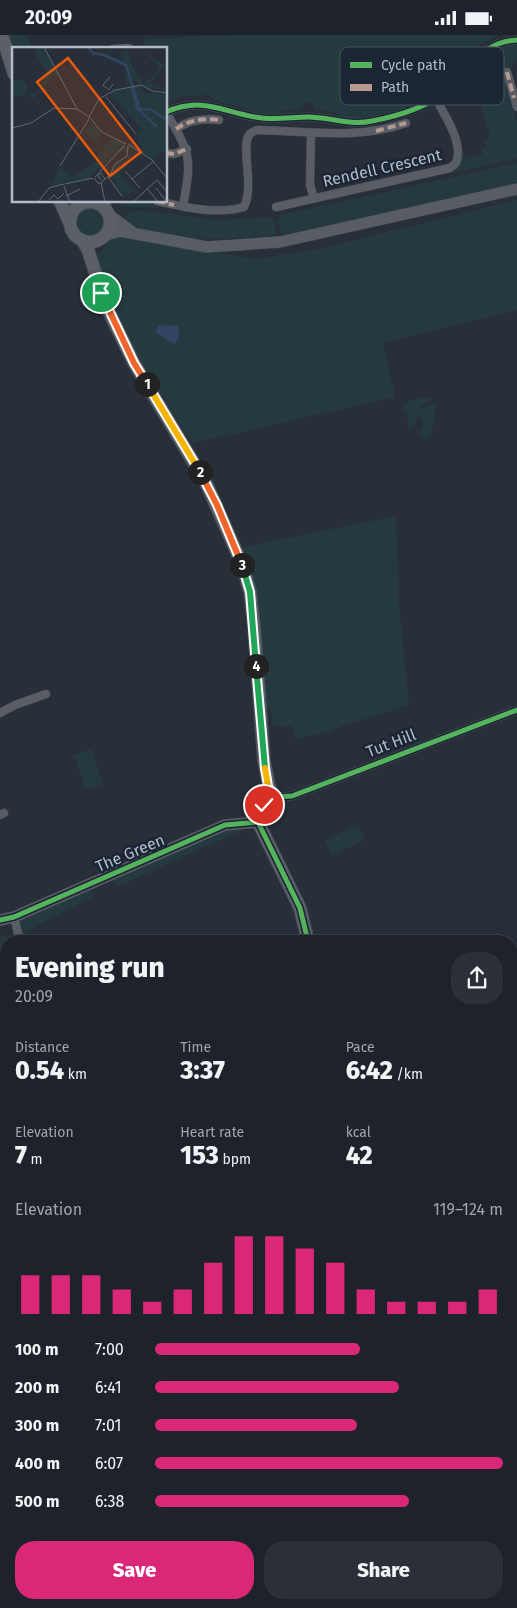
<!DOCTYPE html>
<meta charset="utf-8">
<style>
:root{--surface:#1e232b;--page:#2b2f37;--text:#f1f3f6;--muted:#a1a4a9;--line:#3c4047;--accent:#db2777}
body{margin:0;font-family:"Fira Sans",sans-serif;background:var(--page);color:var(--text);height:100vh;display:flex;flex-direction:column;font-size:19px;white-space:nowrap}
*{box-sizing:border-box;margin:0}
p{font-size:16px;color:var(--muted)}
.icon{flex:none;width:28px;height:28px;fill:none;stroke:currentColor;stroke-width:2;stroke-linecap:round;stroke-linejoin:round}
.map{position:relative;flex:1;overflow:hidden}
.sheet{position:absolute;left:0px;top:900px;width:518px;height:674px;display:flex;flex-direction:column;background:var(--surface);border-radius:20px 20px 0 0;box-shadow:0 5px 20px #0002,0 0 0 1px var(--line)}
.sheet>*{flex:none}
.pin{position:absolute;display:grid;place-items:center;width:42px;height:42px;color:#fff;margin:-21px;border:2px solid #fff;border-radius:50%;box-shadow:0 1px 5px #0007}
.km{position:absolute;width:25px;height:25px;margin:-12px;border-radius:50%;background:#222;color:#fff;font-size:14px;line-height:25px;text-align:center}
.round{display:grid;place-items:center;flex:none;width:52px;height:52px;border-radius:20px;background:var(--page)}
.overview{display:flex;align-items:center;justify-content:space-between;height:85px;padding:0 15px}
h1{font-size:28px;font-weight:800;line-height:38px}
.figures{display:grid;grid-template-columns:repeat(3,1fr);gap:8px;height:85px;padding:5px 15px}
.figures div{display:grid;align-content:center}
.figures b{font-size:25px;font-weight:800}
.figures small{font-size:14px;font-weight:400}
.figures p{font-size:14px}
.chart{height:140px;padding:10px 15px}
.chart p{display:flex;justify-content:space-between}
.chart svg{width:100%;height:90px;margin-top:5px;stroke:var(--accent);stroke-width:6}
.button{display:flex;gap:10px;margin-top:auto;padding:10px 15px}
.button a{flex:1;height:58px;border-radius:20px;background:var(--accent);color:#fff;font-size:20px;font-weight:800;line-height:58px;text-align:center}
.button a+a{background:var(--page);color:var(--text)}
ul{padding:0 15px;list-style:none;font-size:16px}
li{display:grid;grid-template-columns:80px 60px 1fr;align-items:center;height:38px}
li i{height:12px;border-radius:6px;background:var(--accent)}
.status{display:flex;justify-content:space-between;align-items:center;height:35px;padding:0 25px;background:var(--surface);direction:ltr}
.status svg{height:14px;fill:currentColor}
.map>svg:first-child{display:block}
.green{fill:#253a3f}
.water{fill:#314462}
.lines{fill:none;stroke-linecap:round;stroke-linejoin:round}
.minor-casing{stroke:#454a51;stroke-width:9}
.secondary-casing{stroke:#454a51;stroke-width:12}
.primary-casing{stroke:#464c55;stroke-width:14}
.minor{stroke:#595e66;stroke-width:8}
.secondary{stroke:#585c64;stroke-width:11}
.primary{stroke:#5b6068;stroke-width:12}
.quiet{stroke:#b69a8f;stroke-width:4;stroke-dasharray:8 4;stroke-linecap:butt}
.cycleway-casing{stroke:#1b2534;stroke-width:8}
.cycleway{stroke:#56b35d;stroke-width:5}
.split-1-casing{stroke:#fff;stroke-width:10}
.split-2-casing{stroke:#fff;stroke-width:10}
.split-3-casing{stroke:#fff;stroke-width:10}
.split-4-casing{stroke:#fff;stroke-width:10}
.split-5-casing{stroke:#fff;stroke-width:10}
.split-6-casing{stroke:#fff;stroke-width:10}
.split-1{stroke:#f0652b;stroke-width:6}
.split-2{stroke:#f5b400;stroke-width:6}
.split-3{stroke:#f0652b;stroke-width:6}
.split-4{stroke:#22a559;stroke-width:6}
.split-5{stroke:#22a559;stroke-width:6}
.split-6{stroke:#f5b400;stroke-width:6}
.labels{text-anchor:middle;dominant-baseline:central;stroke-width:5;stroke-linejoin:round;paint-order:stroke}
.street-label{font-size:16px;fill:#b2bbca;stroke:#1b2534}
.inset-river{fill:none;stroke:#314462;stroke-width:2.5}
.inset-road{fill:none;stroke:#5f6773;stroke-width:1}
.view{fill:#e8590c;fill-opacity:0.15;stroke:#e8590c;stroke-width:2.5}
.inset-edge{fill:none;stroke:#b2bbca;stroke-width:2.5}
.key{fill:#1b2534;stroke:#485261;stroke-width:1}
.key-label{font-size:14px;fill:#b2bbca}
</style>
<div class="status"><b>20:09</b><svg viewBox="0 0 49 12"><path d="M0 12V9h3v3zM5 12V6h3v6zM10 12V3h3v9zM15 12V0h3v12zM26 1h20v11H26zM47 4h2v5h-2z"/></svg></div>
<div class="map">
<svg width="517" height="1573" viewBox="0 0 517 1573">
<rect width="100%" height="100%" fill="#282f39"/>
<path class="green" d="M7,0H28L31,14H14V23Z
M230,0H500L484,7L471,18L445,52L427,64L390,78L351,84L342,83L336,77L315,74L313,68H304L302,74L283,75L280,80L263,79L214,65L210,60L182,61L166,67V14H144V4Z
M511,9H517V25L512,29V33L503,35L509,64L517,86V123L453,138L461,127V118H464L466,123L483,119L482,114L486,112L485,107L490,101L476,50L466,42L489,18Z
M517,128V148L312,194L282,200L278,185L281,180Z
M517,165V275L383,308L395,362L193,408C166,364 97,267 98,217H102L105,210L117,199L181,213L258,224L323,213Z
M144,166L159,173L129,172L114,167Z
M75 187a15 15 0 1 1 30 0a15 15 0 1 1-30 0Z
M133,176H147L215,185L270,182L275,186L276,200C238,204 152,211 123,184L127,178Z
M421,363L432,364L419,372L422,375L431,368L436,369C436,374 432,400 430,403L423,405L419,398L423,390L422,384L417,382L410,397L409,396L407,381L403,373L407,367Z
M396,481L399,570L409,670L342,691L329,697L295,704L292,691H273L271,676L267,674L258,567L243,512Z
M91,714L103,749L86,755L74,720Z
M358,790L365,805L332,820L325,805Z
M232,792L240,796L117,852L113,843Z
M89,853L93,862L23,898L20,889L22,883Z
M0,899L16,906H6V922L0,930Z
M517,1446V1492L511,1493V1447Z
M4,1460V1573H0V1461Z
M244,1568H339L335,1573H244Z"/>
<path class="water" d="M159,290L178,291L179,301L175,310L155,297Z"/>
<g class="lines">
<defs>
<path id="minor" d="M113,14L129,13
M507,37L517,72
M166,77C205,60 225,79 262,83C278,85 293,82 308,82C330,82 350,91 372,86C399,81 427,72 449,55C474,35 479,7 517,5
M166,77C191,120 192,122 183,171
M176,94C189,85 203,83 219,85
M311,98L310,150L314,163
M166,118L174,119L187,114
M157,166C184,172 218,180 244,172C254,153 242,115 248,102C250,97 253,97 257,95C307,96 358,105 406,88
M89,167L90,166
M276,172L450,133L456,128C464,108 445,81 436,64
M106,175L107,166
M0,678L15,670L46,659
M274,762L292,761L517,675
M0,780L4,778
M14,882L20,906
M0,934L6,927
M511,1143L517,1146"/>
<path id="secondary" d="M108,179L132,197
M106,200L120,196L207,212L280,207L517,154
M0,885L14,882L225,790L258,787"/>
<path id="primary" d="M2,0L14,39
M60,166L70,189
M70 187a20 20 0 1 1 40 0a20 20 0 1 1-40 0Z
M82,205L88,215L106,271L134,328L206,448L242,529L250,557L254,591L264,726L269,751L274,762L272,773L267,782L258,787
M274,762L260,776L258,787L300,873L308,906
M233,1573V1568"/>
</defs>
<use href="#minor" class="minor-casing"/>
<use href="#secondary" class="secondary-casing"/>
<use href="#primary" class="primary-casing"/>
<use href="#minor" class="minor"/>
<use href="#secondary" class="secondary"/>
<use href="#primary" class="primary"/>
<path class="quiet" d="M507,37L514,63
M176,94C189,85 203,83 219,85
M376,96L406,88
M166,118L174,119L187,114
M157,166L174,170"/>
<defs>
<path id="cycleway" d="M166,77C205,60 225,79 262,83C278,85 293,82 308,82C330,82 350,91 372,86C399,81 427,72 449,55C474,35 479,7 517,5
M274,762L292,761L517,675
M0,885L14,882L225,790L258,787L300,873L308,906"/>
</defs>
<use href="#cycleway" class="cycleway-casing"/>
<use href="#cycleway" class="cycleway"/>
</g>
<g class="lines">
<defs>
<path id="split-1" d="M101,258L134,328L147,349"/>
<path id="split-2" d="M147,349L200,437"/>
<path id="split-3" d="M200,437L217,470L242,530"/>
<path id="split-4" d="M242,530L250,557L256,631"/>
<path id="split-5" d="M256,631L265,733"/>
<path id="split-6" d="M264,770L274,762L268,751L265,733"/>
</defs>
<use href="#split-1" class="split-1-casing"/>
<use href="#split-2" class="split-2-casing"/>
<use href="#split-3" class="split-3-casing"/>
<use href="#split-4" class="split-4-casing"/>
<use href="#split-5" class="split-5-casing"/>
<use href="#split-6" class="split-6-casing"/>
<use href="#split-1" class="split-1"/>
<use href="#split-2" class="split-2"/>
<use href="#split-3" class="split-3"/>
<use href="#split-4" class="split-4"/>
<use href="#split-5" class="split-5"/>
<use href="#split-6" class="split-6"/>
</g>
<g class="labels">
<g class="street-label">
<text transform="translate(382 133) rotate(-13)">Rendell Crescent</text>
<text transform="translate(391 708) rotate(-21)">Tut Hill</text>
<text transform="translate(130 818) rotate(-23)">The Green</text>
</g>
</g>
<g transform="translate(12 12)">
<rect width="155" height="155" fill="#282f39"/>
<path d="M24,0H31L52,36L42,27L21,52L16,49L25,45L36,27L23,6ZM127,1L155,20V23L151,20L139,35L142,40H150L155,45L131,38L135,33L132,31L138,33L148,20ZM115,3L122,24L130,32V38L119,32L120,39L116,40L113,28L117,26L115,19L86,6L92,5L109,13L112,11L108,9ZM-1 41a8 8 0 1 1 16 0a8 8 0 1 1-16 0ZM128,39L130,46L152,47L155,53V101L141,113L132,106L125,89L129,82L108,57L98,51L100,43ZM80,76L90,86L83,95L73,84ZM98,90L112,95V100L116,99L112,95L119,98L141,114L119,101H115V108L111,102L95,117L98,128L93,131L97,126L92,123L83,131L110,100L75,133L38,140L48,120L60,130L83,115ZM126,107L107,126L123,145L148,126L123,146L121,144L103,155L113,147L102,140L105,137L98,130L100,121L116,109L119,114Z" fill="#253a3f"/>
<path class="inset-river" d="M76,0L81,6L92,8L114,18L128,62L140,63L155,73M120,41L125,61L145,80"/>
<path class="inset-road" d="M32,0L65,62L77,70M98,30L91,38L97,43L101,37M94,50L124,87M77,70L87,52L103,43L130,38L140,44L155,46M77,70L90,85L114,97M0,81L19,76L42,61L65,62M116,97L140,113L155,131M48,119L77,72M113,124L128,141M83,130L113,98M96,130L110,149M82,131L87,137L98,128L103,117L115,109L116,99M120,132L142,114M89,133L86,129L89,126L93,132M89,135L93,155M53,137L81,131M52,139L58,155M135,141L146,155M144,141L155,155M54,149L68,142M37,153L42,148L46,152L52,146M26,155L37,141L52,137M121,155L145,133L155,145"/>
<path class="view" d="M56,11L129,105L98,129L25,35Z"/>
<rect width="155" height="155" class="inset-edge"/>
</g>
<rect x="340" y="12" width="164" height="58" rx="8" class="key"/>
<rect x="350" y="27" width="22" height="6" fill="#56b35d"/>
<rect x="350" y="49" width="22" height="7" fill="#b69a8f"/>
<g class="key-label">
<text x="381" y="35">Cycle path</text>
<text x="381" y="57">Path</text>
</g>
</svg>
<div class="pin" style="left:101px;top:258px;background:#1e9e55"><svg class="icon" aria-label="arrive" viewBox="0 0 24 24"><path d="M6 21V4h12l-3 4 3 4H6"/></svg></div>
<div class="pin" style="left:264px;top:770px;background:#d93025"><svg class="icon" aria-label="check" viewBox="0 0 24 24"><path d="M5 12l5 5 9-10"/></svg></div>
<b class="km" style="left:147px;top:349px">1</b>
<b class="km" style="left:200px;top:437px">2</b>
<b class="km" style="left:242px;top:530px">3</b>
<b class="km" style="left:256px;top:631px">4</b>
<section class="sheet">
<div class="overview"><div><h1>Evening run</h1><p>20:09</p></div><a class="round"><svg class="icon" aria-label="share" viewBox="0 0 24 24"><path d="M12 15V3M7 8l5-5 5 5M5 13v7h14v-7"/></svg></a></div>
<div class="figures">
<div><p>Distance</p><b>0.54<small> km</small></b></div>
<div><p>Time</p><b>3:37</b></div>
<div><p>Pace</p><b>6:42<small> /km</small></b></div>
</div>
<div class="figures">
<div><p>Elevation</p><b>7<small> m</small></b></div>
<div><p>Heart rate</p><b>153<small> bpm</small></b></div>
<div><p>kcal</p><b>42</b></div>
</div>
<div class="chart"><p><span>Elevation</span>119–124 m</p>
<svg viewBox="0 0 160 44" preserveAspectRatio="none"><path d="M5 44V25M15 44V25M25 44V25M35 44V32M45 44V38M55 44V32M65 44V19M75 44V6M85 44V6M95 44V12M105 44V19M115 44V32M125 44V38M135 44V38M145 44V38M155 44V32"/></svg>
</div>
<ul>
<li><b>100 m</b>7:00<i style="width:59%"></i></li>
<li><b>200 m</b>6:41<i style="width:70%"></i></li>
<li><b>300 m</b>7:01<i style="width:58%"></i></li>
<li><b>400 m</b>6:07<i style="width:100%"></i></li>
<li><b>500 m</b>6:38<i style="width:73%"></i></li>
</ul>
<div class="button"><a>Save</a><a>Share</a></div>
</section>
</div>
